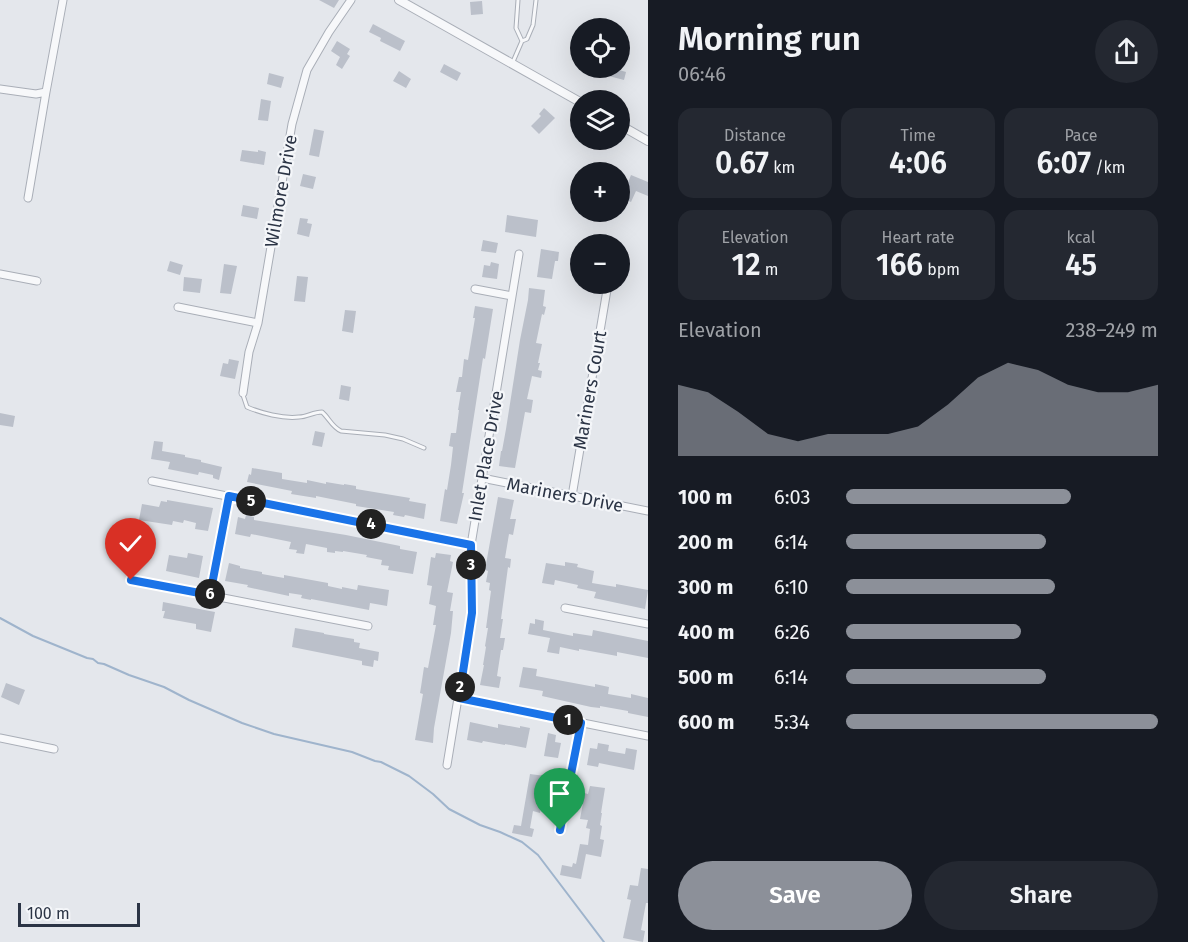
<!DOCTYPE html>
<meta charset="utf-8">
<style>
:root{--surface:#171b24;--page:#242831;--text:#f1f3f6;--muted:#9ea1a6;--accent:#8c9099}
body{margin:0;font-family:"Fira Sans",sans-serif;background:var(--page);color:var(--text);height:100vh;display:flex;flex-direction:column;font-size:22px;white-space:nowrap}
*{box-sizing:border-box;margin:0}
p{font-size:20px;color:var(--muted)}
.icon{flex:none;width:33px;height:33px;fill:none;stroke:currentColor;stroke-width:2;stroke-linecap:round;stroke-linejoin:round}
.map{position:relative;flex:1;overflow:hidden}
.details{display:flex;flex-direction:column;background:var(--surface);width:540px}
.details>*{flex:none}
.tools{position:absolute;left:570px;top:18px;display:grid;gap:12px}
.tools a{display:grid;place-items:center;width:60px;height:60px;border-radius:50%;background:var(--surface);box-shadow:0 6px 24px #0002;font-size:30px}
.scale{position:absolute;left:18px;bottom:15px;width:122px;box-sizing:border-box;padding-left:6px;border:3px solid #2b3445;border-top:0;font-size:16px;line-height:21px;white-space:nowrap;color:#2b3445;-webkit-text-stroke:4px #f4f6f9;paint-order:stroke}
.pin{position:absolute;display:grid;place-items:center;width:51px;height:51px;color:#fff;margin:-62px -26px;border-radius:50% 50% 50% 0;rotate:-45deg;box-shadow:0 0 6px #0007}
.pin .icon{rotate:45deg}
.km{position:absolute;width:30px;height:30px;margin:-15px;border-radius:50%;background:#222;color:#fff;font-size:16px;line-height:30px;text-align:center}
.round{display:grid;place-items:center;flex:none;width:63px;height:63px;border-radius:32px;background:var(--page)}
.summary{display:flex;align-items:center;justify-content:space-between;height:102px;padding:0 30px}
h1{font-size:33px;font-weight:600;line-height:45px}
.metrics{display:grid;grid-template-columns:repeat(3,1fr);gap:9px;height:102px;padding:6px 30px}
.metrics div{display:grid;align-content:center;border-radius:15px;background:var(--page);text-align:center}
.metrics b{font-size:30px;font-weight:600}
.metrics small{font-size:16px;font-weight:400}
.metrics p{font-size:16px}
.chart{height:168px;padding:12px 30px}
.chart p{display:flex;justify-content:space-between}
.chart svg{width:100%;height:108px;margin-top:6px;fill:var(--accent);opacity:.7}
.primary-button{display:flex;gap:12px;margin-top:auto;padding:12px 30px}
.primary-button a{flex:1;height:69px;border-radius:36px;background:var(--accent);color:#fff;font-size:24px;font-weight:600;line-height:69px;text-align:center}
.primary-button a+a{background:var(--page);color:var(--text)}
ul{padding:0 30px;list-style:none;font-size:20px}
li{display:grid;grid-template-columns:96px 72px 1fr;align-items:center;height:45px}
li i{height:15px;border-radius:8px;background:var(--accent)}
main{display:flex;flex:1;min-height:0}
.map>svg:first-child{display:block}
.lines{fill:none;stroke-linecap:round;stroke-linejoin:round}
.stream{stroke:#9fb4cc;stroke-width:2}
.building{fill:#bbc0ca}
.service-casing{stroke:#a9aeb7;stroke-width:5}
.minor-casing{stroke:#a9aeb7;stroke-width:9}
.tertiary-casing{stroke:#a9aeb7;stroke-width:10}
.service{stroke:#f7f8fa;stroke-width:3}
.minor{stroke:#f7f8fa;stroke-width:7}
.tertiary{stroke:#f7f8fa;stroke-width:8}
.route-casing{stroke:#fff;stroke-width:12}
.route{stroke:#1a73e8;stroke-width:8}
.labels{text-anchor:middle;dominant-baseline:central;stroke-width:4.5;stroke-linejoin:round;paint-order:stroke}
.street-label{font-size:18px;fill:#2b3445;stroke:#f4f6f9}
</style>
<main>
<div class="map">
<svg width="648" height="942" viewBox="0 0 648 942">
<rect width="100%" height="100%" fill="#e4e7ec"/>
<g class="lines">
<path class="stream" d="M0,618L33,636L87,658L93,659L98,663L104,664L129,675L164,687L189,700L242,723L274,734L352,752L375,761L381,762L409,776L433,794L449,809L480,825L500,832L522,842L538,855L604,942"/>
</g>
<path class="building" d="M319,0H339L334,8Z
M482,1L483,14L471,15L470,2Z
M373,24L405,41L400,51L380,41L381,38L369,32Z
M337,41L350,49L347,54L350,56L342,69L336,65L340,57L331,51Z
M444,64L461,73L457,81L440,72Z
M602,68L612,69V68L626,72L624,80L601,74Z
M399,71L411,79L406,88L393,81Z
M269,73L284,77L281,88L267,84Z
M261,99L271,101L268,121L258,120Z
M544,108L555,118L539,134L531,126L541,116L539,114Z
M314,129L324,131L319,157L309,155Z
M242,150L258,152V150L266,152L264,165L240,161Z
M303,174L316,177L313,189L300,186Z
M631,175L648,182V196L636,191L631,202L622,198Z
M243,205L259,208L257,219L241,216Z
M507,215L538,220L536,237L505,232Z
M300,218L308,219L307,223L312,224L309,237L297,234Z
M483,240L498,243L496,253L481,251Z
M541,249L559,252L558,261H555L552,279L537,277Z
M170,261L183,265L180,275L167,271Z
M491,262L499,264L497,279L482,277L484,265L490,266Z
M224,264L237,266L231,294L220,293Z
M297,276L308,277L305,302L294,301Z
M184,277L202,279L200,293L183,291Z
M529,288L545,290L543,306L546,307L544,315L542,314L536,343L542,344L538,363H540L538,370L542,371L541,378L532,376L527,399L533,400L531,413L525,412L515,468L499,466L501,451H502L506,429L520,340L528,300Z
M475,306L493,309L485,359L483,358L462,493H464L457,524L440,521L445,489L447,490L451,465L453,447L449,446L451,433H456L459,410H458L461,392H456L459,377H462L464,359L468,360L475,318H473Z
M345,310L356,311L353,333L342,331Z
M229,359L239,361L235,379L220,376L223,363L228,364Z
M341,385L351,387L349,401L339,399Z
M0,413L15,416L13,427L0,425Z
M315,431L325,433L322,447L312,445Z
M154,441L163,442L162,451L185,455V457L201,460V462L222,467L219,480L213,478V475L199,472L198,475L168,469L170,462L151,459Z
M252,468L282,473V479L307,483V480L326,484V482L344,485V484L356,486V489L410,498L409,501L426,504L424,519L405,515L404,517L393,515L394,512L356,506V504L316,496V498L291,494L292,491L247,482L249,474L251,475Z
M498,497L514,500L510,519H516L513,535L509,534L505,558L511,559L510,568L508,567L501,619H503L500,638H505L503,650H501L497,676L501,677L499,688L480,685L484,665H483L486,647L485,646L488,628H486L491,591L489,590L490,583L486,582L488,571L485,570Z
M167,500L213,508L208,531L195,529L196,523L184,520L183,523L173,521L172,525L139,520L142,504L159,507L161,501L167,502Z
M246,515L254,517V520L346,535L400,546V549L417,552L413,574L388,570L389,566L381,565L382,560L366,557L367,555L343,551V552L335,551V553L327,552V548L306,544L304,554L296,553L297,550L289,549L291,542L251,534L250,537L235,534L238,517L245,519Z
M133,544L148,547L146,556L137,554V558L130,557Z
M188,553L203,556L199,578L166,571L169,555L187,558Z
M436,553L451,555L450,561L453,562L447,592L453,593L450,611H453L451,633L434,728L433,743L415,740L423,694L420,693L421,687L424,667L428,668L436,625H433L436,606L429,604L432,586L427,585L431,557L435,558Z
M565,562L578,564L577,567L594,571L592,583L616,587V584L648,590L645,609L594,598L596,592L577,588L578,585L555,580L554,585L542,583L546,563L565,566Z
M229,563L240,566V568L262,572V574L284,578V575L328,583V586L342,589V587L357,590L358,585L389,590L387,606L370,603L369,610L311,599V600L301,598L302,595L289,593V596L247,587L248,585L225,581Z
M163,602L215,612L211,632L196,629V624L163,618L165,611H162Z
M535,619L544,621L543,630L573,636V633L592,636L593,630L648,641V658L617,652V656L579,649V651L560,647L559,654L547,652L550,638L528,634L530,623L535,624Z
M295,628L324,633V634L354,639V642L360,643L359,648L379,652L378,661L374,660L373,667L362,665V661L292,647Z
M523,667L537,669L536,676L595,687V684L609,687L608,694L631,698V694L648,698V717L628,713V711L600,706V708L591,707L542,696L543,691L519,687Z
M6,683L25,690L19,705L1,697Z
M470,722L498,728V724L520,728V726L530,728L526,748L505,744V745L483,741L482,743L467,740Z
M548,733L556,735L555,742L561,743L558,758L544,756Z
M598,743L609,745L608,751L625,754L626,748L637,750L634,770L599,763L598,767L587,765L590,748L597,749Z
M530,774L545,776L543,787L551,789L549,797L543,796L540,813L533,811L530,828L534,829L532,837L512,833L514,825L521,826Z
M590,786L605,788L601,813H602L600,825L602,826L600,839L604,840L601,857L586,854L581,879L560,875L562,865L572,867L573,863L576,864L580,844L588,845L590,829L586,828L588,820L580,819L583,803L579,802L580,792L588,794Z
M641,868L648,869V903H646L641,930L645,931L643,942L623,938L631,900L627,899L630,885L638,886Z"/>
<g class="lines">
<defs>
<path id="service" d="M518,0L516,28L522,41
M512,64L522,41L527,39L533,25L536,0
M243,395L247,407C261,413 283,419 299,417C307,417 313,412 322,412C329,418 332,427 341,431L385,435L403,439L424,448"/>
<path id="minor" d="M0,89L36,94L46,92L63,0
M28,198L46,92
M0,274L37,281
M475,289L512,296
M178,307L258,323
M243,393L249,352L258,323L292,124L307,70L329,32L351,0
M482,478L648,511
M152,481L471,545
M572,496L608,284
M131,580L368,626
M210,595L229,496
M565,608L648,624
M459,698L648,736
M0,738L54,749
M447,765L472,613L471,545L519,254
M559,830L581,723"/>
<path id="tertiary" d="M399,0L580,102
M620,125L648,141"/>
</defs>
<use href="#service" class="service-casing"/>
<use href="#minor" class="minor-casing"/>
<use href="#tertiary" class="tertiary-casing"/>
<use href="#service" class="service"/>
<use href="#minor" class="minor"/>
<use href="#tertiary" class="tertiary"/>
</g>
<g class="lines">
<defs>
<path id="route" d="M131,580L210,595L229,496L471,545L472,613L459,698L581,723L560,830"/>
</defs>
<use href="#route" class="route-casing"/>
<use href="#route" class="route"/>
</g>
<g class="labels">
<g class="street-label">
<text transform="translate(281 191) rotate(-80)">Wilmore Drive</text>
<text transform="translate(590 390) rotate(-80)">Mariners Court</text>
<text transform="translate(486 456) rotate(-80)">Inlet Place Drive</text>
<text transform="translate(565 495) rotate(11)">Mariners Drive</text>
</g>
</g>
</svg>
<div class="tools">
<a><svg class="icon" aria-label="locate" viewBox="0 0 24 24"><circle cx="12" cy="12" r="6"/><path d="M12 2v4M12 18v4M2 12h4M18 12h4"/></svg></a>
<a><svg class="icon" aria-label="layers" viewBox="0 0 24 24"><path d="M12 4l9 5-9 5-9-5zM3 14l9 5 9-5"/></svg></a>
<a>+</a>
<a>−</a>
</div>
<div class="scale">100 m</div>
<div class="pin" style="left:560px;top:830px;background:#1e9e55"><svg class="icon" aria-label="arrive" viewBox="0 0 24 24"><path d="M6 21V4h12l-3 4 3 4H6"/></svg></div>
<div class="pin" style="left:131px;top:580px;background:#d93025"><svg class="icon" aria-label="check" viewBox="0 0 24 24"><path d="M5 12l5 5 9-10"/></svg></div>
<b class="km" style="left:568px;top:720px">1</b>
<b class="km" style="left:460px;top:687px">2</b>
<b class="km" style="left:471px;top:565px">3</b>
<b class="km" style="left:371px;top:524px">4</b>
<b class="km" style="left:251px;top:501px">5</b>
<b class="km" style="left:210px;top:594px">6</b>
</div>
<section class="details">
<div class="summary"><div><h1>Morning run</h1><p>06:46</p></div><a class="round"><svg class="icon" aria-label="share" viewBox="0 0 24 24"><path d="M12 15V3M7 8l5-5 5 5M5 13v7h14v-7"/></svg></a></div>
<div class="metrics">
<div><p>Distance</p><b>0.67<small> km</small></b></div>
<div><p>Time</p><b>4:06</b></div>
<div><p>Pace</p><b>6:07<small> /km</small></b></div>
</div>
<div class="metrics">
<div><p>Elevation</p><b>12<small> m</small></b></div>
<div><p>Heart rate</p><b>166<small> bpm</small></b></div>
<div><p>kcal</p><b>45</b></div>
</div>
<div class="chart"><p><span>Elevation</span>238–249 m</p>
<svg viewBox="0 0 160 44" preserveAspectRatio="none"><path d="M0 44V15L10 18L20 26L30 35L40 38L50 35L60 35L70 35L80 32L90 23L100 12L110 6L120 9L130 15L140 18L150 18L160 15V44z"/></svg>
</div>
<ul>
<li><b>100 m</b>6:03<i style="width:72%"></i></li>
<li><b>200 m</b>6:14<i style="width:64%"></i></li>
<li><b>300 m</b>6:10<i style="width:67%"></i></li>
<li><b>400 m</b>6:26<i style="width:56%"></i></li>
<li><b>500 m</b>6:14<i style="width:64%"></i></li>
<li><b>600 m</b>5:34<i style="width:100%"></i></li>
</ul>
<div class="primary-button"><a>Save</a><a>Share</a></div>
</section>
</main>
